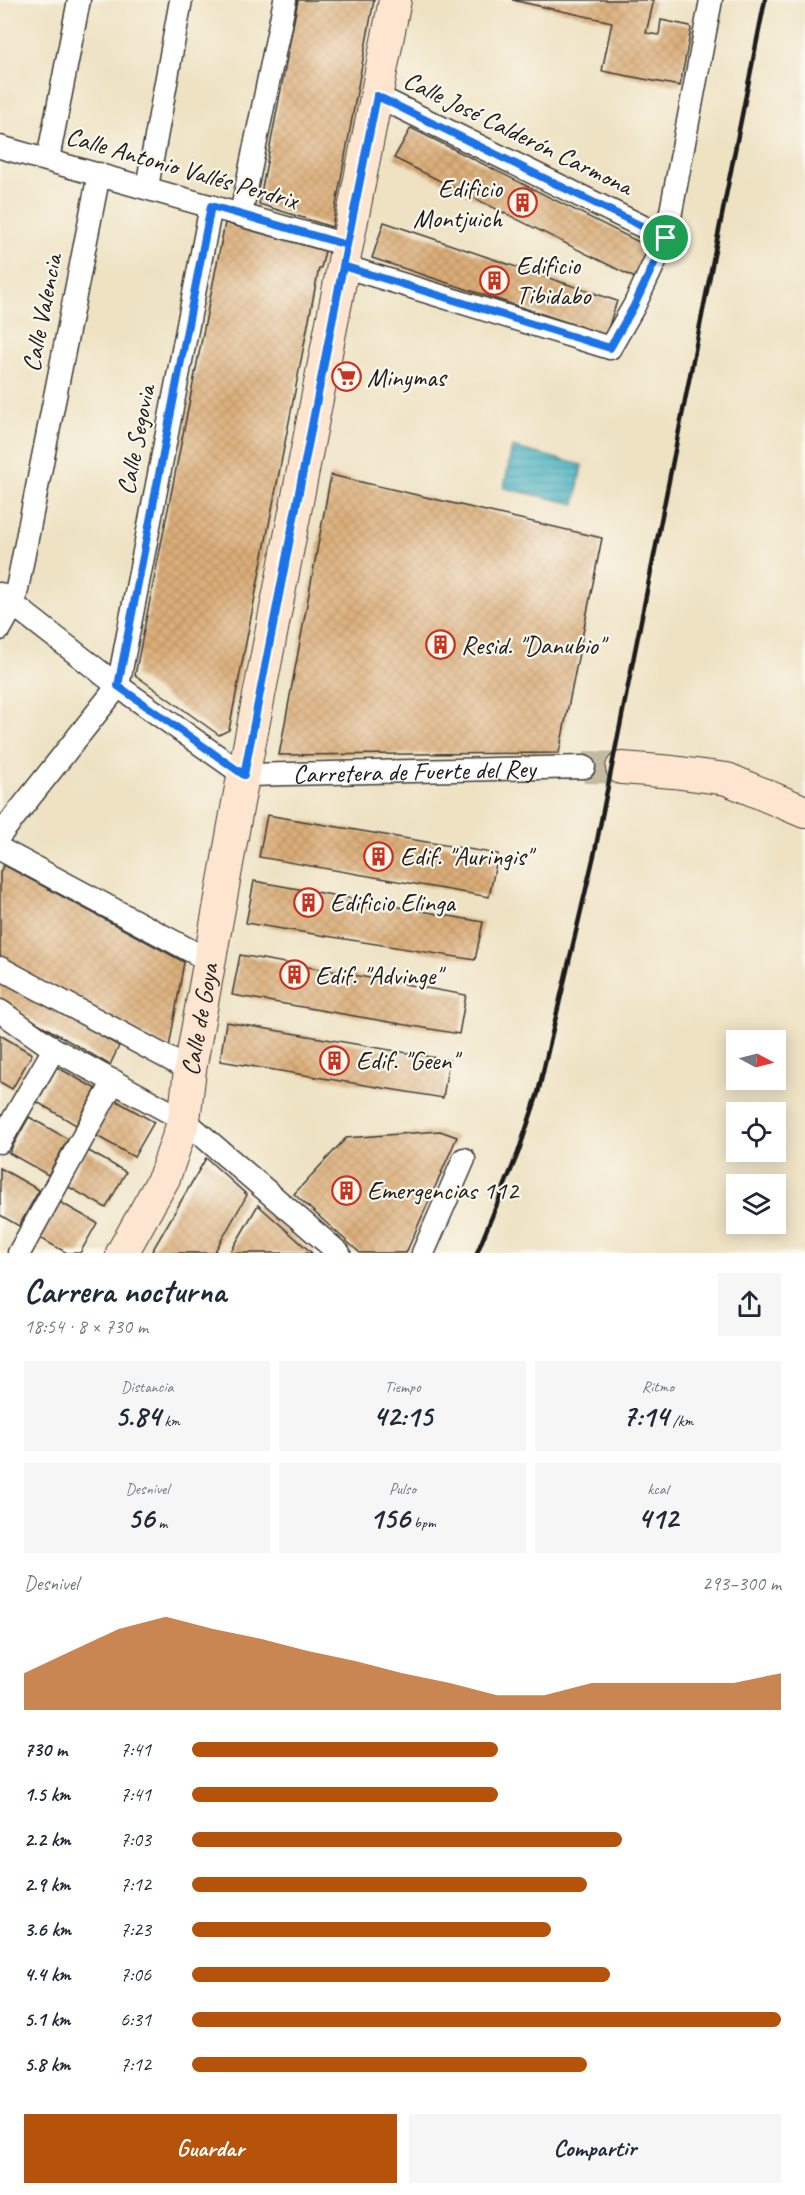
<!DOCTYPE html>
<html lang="es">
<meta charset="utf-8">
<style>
:root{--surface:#fff;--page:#f6f6f7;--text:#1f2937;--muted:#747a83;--accent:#b45309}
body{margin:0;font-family:Caveat,sans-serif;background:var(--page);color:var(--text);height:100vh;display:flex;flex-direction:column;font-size:22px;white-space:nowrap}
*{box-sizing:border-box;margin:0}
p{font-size:20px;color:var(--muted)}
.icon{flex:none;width:33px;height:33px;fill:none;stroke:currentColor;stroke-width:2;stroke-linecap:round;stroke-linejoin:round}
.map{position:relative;height:1253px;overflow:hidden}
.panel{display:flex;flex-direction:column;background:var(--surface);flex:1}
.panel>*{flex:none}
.needle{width:39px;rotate:97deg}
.controls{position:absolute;left:726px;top:1030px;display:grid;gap:12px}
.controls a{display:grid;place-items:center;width:60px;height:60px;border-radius:0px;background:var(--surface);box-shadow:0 3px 15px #0003;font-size:30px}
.pin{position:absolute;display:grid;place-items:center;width:51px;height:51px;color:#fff;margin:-26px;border:3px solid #fff;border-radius:50%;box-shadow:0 2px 6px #0007}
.round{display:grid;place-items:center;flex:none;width:63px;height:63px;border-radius:0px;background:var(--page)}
.head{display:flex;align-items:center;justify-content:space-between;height:102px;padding:0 24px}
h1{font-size:33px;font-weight:800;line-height:45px}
.figures{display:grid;grid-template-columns:repeat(3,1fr);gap:9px;height:102px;padding:6px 24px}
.figures div{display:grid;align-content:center;border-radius:0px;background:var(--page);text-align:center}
.figures b{font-size:30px;font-weight:800}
.figures small{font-size:16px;font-weight:400}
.figures p{font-size:16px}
.chart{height:168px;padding:12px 24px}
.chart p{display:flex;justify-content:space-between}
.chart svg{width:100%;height:108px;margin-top:6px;fill:var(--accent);opacity:.7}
.primary-button{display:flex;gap:12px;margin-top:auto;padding:12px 24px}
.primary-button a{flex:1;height:69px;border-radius:0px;background:var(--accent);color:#fff;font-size:24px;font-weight:800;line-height:69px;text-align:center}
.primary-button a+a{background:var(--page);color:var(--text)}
ul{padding:0 24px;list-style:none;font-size:20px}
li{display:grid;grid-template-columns:96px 72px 1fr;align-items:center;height:45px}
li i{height:15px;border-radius:8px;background:var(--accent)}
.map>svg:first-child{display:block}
.water{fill:url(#water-rules);stroke:#30666e;stroke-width:1.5}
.building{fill:url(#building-cross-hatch)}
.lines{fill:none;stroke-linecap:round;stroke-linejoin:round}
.secondary-tunnel{stroke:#c4baa2;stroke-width:32;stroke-dasharray:32 16;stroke-linecap:butt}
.street-casing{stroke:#3c3a35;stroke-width:25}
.secondary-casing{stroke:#3c3a35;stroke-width:34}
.street{stroke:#fff;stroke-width:22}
.secondary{stroke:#fde5d0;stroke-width:32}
.rail{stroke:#1c1c1c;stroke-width:4.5}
.route-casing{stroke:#fff;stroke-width:12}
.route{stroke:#1a73e8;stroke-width:8}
.labels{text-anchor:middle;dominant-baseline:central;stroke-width:4.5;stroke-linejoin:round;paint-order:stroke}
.street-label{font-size:26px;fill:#1c1c1c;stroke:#fbf7ec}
.poi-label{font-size:26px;fill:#1c1c1c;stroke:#fbf7ec;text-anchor:start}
</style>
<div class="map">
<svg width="805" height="1253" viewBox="0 0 805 1253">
<defs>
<pattern id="water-rules" width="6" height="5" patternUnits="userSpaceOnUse" patternTransform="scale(1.5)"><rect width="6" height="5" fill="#43b0c1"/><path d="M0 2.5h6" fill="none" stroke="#378e9c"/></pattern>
<pattern id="building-cross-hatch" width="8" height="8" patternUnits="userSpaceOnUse" patternTransform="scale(1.5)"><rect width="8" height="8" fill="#dbad78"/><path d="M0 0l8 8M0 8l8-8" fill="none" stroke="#bb9467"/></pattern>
</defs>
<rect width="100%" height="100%" fill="#fbf7ec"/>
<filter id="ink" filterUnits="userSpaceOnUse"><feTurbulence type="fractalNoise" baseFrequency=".0167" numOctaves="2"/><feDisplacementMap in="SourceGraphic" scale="12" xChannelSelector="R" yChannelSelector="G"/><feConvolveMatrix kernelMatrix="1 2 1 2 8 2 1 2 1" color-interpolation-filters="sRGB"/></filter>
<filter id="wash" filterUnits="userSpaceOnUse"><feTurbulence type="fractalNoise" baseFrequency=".008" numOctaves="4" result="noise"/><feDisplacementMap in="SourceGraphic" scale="24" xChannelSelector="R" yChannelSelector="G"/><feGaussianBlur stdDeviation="1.35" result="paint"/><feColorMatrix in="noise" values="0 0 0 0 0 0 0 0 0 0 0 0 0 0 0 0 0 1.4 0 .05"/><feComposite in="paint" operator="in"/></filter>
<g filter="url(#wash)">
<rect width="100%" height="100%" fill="#eee2c3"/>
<path class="water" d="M512,447L582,465L575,504L504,488Z"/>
<g id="blocks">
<path class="building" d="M298,0H374L332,227L259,204Z
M512,0H654L646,33L659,35L661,20L690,26L691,29L680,86L602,71L612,22Z
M411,128L651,248L635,278L394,158Z
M384,222L617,301L606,335L372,258Z
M225,223L325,251L321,268H319L229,730L219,735L135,675Z
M331,475L602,538L559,753L279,755Z
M267,815L498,854L489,897L259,857Z
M4,865L184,962L169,1048L0,957V872Z
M254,881L483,922L475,960L246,923Z
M240,955L466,995L459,1034L232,995Z
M0,977L119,1046L110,1065L0,1001Z
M226,1022L449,1060L443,1098L220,1061Z
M0,1035L32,1054L12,1089L0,1082Z
M57,1067L96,1089L76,1125L37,1102Z
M115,1100L154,1122L134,1157L95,1135Z
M29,1117L68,1139L48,1175L9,1153Z
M440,1131L457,1137L406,1253H360L294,1194L346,1138Z
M87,1150L126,1172L106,1208L67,1186Z
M206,1158L247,1195L214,1253H151Z
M0,1168L39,1190L19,1226L0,1215Z
M58,1201L97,1223L80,1253H67L38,1237Z
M258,1205L312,1253H230Z"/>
</g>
</g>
<g filter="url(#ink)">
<use href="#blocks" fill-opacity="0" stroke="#3c3a35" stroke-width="1.5"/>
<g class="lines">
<path class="secondary-tunnel" d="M584,767L622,768"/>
<defs>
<g id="street">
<path d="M377,96L666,238"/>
<path d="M0,147L347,245"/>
<path d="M48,159L79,0"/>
<path d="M147,187L181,0"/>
<path d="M241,214L285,0"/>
<path d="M343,266L610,348L634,306L666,238L711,0"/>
<path id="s1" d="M0,594L118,686L244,775L584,767"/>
<path d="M0,629L14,604L99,174"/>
<path d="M0,835L118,686L211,206"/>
<path d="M0,849L210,961"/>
<path d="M0,968L190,1070"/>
<path d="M0,1011L54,1049L184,1120L339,1253"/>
<path d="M0,1142L54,1049"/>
<path d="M19,1253L114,1081"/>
<path d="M423,1253L464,1159"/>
</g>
<g id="secondary">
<path d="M622,768L673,772L727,779L805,812"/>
<path id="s2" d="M122,1253L164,1178L184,1120L190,1070L238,803L395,0"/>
</g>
</defs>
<use href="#street" class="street-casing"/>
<use href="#secondary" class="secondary-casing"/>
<use href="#street" class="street"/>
<use href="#secondary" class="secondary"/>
<path class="rail" d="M477,1253L518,1153L538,1093L595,851L765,0"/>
</g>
</g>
<g class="lines" filter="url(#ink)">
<defs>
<path id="route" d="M666,238L634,306L610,348L343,266L347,245L211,206L118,686L244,775L343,266L347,245L377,96L666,238"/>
</defs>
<use href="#route" class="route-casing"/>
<use href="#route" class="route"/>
</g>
<defs>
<symbol id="building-ring" viewBox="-11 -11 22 22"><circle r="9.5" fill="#fbf7ec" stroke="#c8321e" stroke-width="1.5"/><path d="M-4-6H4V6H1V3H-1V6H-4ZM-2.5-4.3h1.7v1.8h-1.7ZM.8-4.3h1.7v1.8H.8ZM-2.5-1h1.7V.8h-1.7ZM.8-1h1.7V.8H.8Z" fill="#c8321e"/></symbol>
<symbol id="supermarket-ring" viewBox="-11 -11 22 22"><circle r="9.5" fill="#fbf7ec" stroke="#c8321e" stroke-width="1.5"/><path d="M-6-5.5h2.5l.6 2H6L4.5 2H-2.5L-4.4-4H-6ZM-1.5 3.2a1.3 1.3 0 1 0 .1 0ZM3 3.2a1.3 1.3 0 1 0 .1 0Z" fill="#c8321e"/></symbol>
</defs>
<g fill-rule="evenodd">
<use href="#building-ring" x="506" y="186" width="33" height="33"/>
<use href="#building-ring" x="478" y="264" width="33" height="33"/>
<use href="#supermarket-ring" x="330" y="360" width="33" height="33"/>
<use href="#building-ring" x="424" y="628" width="33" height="33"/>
<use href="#building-ring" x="362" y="840" width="33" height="33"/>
<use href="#building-ring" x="292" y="886" width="33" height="33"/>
<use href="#building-ring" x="278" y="958" width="33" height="33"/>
<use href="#building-ring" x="318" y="1044" width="33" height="33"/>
<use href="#building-ring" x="330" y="1174" width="33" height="33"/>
</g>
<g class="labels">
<g class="street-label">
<text transform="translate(518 133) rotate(26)">Calle José Calderón Carmona</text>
<text transform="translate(182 168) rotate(16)">Calle Antonio Vallés Perdrix</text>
<text transform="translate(42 313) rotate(-79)">Calle Valencia</text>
<text transform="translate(136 440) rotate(-79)">Calle Segovia</text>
<text stroke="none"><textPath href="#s1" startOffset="474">Carretera de Fuerte del Rey</textPath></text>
<text stroke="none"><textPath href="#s2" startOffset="249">Calle de Goya</textPath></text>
</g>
<g class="poi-label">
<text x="502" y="188" text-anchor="end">Edificio<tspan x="502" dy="30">Montjuich</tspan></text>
<text x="516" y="265">Edificio<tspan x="516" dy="30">Tibidabo</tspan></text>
<text x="367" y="377">Minymas</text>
<text x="461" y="645">Resid. "Danubio"</text>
<text x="400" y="856">Edif. "Auringis"</text>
<text x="330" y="902">Edificio Elinga</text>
<text x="315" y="975">Edif. "Advinge"</text>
<text x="356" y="1060">Edif. "Geen"</text>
<text x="367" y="1190">Emergencias 112</text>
</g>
</g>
</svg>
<div class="controls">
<a><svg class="needle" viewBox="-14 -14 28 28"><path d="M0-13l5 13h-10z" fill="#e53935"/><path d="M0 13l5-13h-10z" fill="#747a83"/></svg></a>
<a><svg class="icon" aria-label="locate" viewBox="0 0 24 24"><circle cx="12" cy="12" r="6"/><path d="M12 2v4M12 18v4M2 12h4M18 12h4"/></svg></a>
<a><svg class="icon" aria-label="layers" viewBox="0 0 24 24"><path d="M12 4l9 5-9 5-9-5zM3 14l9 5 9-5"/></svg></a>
</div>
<div class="pin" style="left:666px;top:238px;background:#1e9e55"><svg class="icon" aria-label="arrive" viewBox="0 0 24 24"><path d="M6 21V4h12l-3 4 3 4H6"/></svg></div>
</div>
<section class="panel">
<div class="head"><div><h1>Carrera nocturna</h1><p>18:54 · 8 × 730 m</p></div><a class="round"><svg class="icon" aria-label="share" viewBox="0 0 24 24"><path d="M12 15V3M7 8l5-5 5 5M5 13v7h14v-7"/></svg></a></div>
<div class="figures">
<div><p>Distancia</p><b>5.84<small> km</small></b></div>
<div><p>Tiempo</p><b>42:15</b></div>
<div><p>Ritmo</p><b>7:14<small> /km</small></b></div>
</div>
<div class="figures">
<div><p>Desnivel</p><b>56<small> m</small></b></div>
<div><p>Pulso</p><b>156<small> bpm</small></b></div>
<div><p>kcal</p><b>412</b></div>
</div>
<div class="chart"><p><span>Desnivel</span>293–300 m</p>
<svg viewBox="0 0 160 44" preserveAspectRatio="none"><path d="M0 44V29L10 20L20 11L30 6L40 11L50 15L60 20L70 24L80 29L90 33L100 38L110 38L120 33L130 33L140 33L150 33L160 29V44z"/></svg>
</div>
<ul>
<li><b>730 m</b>7:41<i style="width:52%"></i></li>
<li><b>1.5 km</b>7:41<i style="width:52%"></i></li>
<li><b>2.2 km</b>7:03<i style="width:73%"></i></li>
<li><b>2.9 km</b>7:12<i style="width:67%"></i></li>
<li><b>3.6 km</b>7:23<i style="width:61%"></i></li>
<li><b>4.4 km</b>7:06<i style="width:71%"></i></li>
<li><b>5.1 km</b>6:31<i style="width:100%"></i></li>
<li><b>5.8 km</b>7:12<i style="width:67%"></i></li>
</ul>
<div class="primary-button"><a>Guardar</a><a>Compartir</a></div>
</section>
